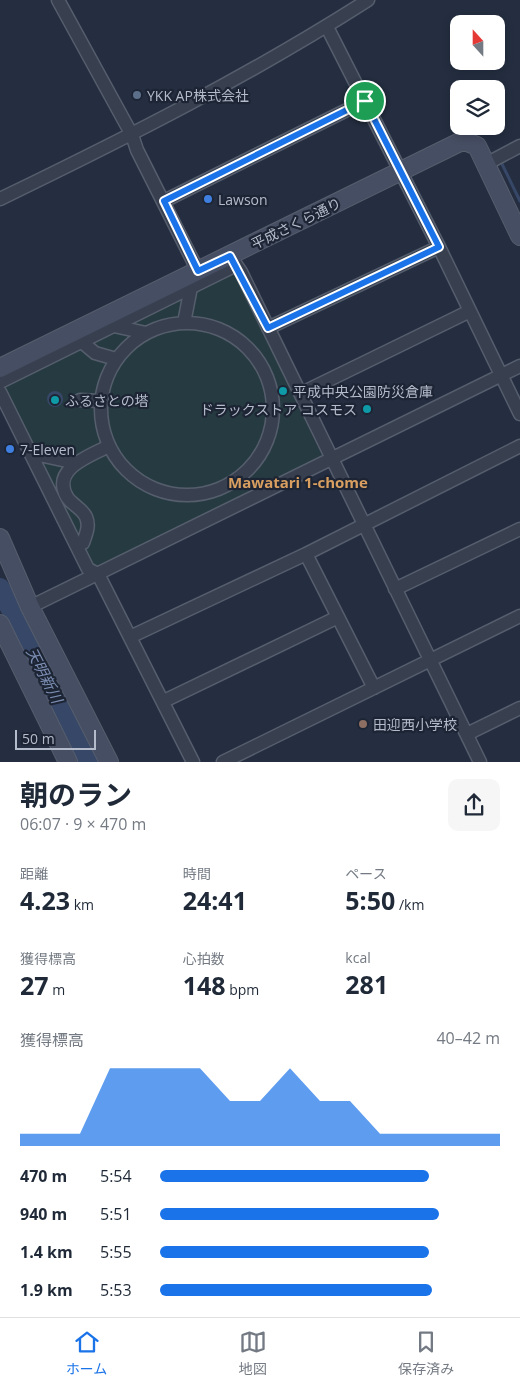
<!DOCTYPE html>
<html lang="ja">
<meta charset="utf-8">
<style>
:root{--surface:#fff;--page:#f6f6f7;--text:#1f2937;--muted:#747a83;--line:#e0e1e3;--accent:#1a73e8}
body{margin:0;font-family:"Open Sans","Noto Sans JP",sans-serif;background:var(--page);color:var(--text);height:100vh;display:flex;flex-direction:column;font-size:19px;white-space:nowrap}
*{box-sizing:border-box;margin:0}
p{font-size:16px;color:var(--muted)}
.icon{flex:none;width:28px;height:28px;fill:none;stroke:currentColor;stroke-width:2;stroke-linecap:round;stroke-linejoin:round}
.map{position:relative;height:762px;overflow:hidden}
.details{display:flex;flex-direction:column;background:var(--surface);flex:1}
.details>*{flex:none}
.needle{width:32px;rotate:339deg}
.tools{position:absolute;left:450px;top:15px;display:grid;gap:10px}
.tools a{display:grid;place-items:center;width:55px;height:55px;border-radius:10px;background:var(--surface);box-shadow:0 2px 8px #0003;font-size:25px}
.scale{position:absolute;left:15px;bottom:12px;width:81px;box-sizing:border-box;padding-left:5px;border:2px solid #b4bbca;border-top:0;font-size:14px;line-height:18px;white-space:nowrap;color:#b4bbca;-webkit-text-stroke:4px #1d2535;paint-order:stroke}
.pin{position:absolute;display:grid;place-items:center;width:42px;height:42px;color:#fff;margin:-21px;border:2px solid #fff;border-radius:50%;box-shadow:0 1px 5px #0007}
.round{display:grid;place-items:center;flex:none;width:52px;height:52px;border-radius:10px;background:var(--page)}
.summary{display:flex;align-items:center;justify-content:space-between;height:85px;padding:0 20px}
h1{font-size:28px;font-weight:700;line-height:38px}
.stats{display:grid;grid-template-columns:repeat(3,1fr);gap:8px;height:85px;padding:5px 20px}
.stats div{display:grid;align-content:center}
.stats b{font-size:25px;font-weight:700}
.stats small{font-size:14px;font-weight:400}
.stats p{font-size:14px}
.chart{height:140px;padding:10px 20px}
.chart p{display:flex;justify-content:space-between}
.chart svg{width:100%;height:90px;margin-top:5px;fill:var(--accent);opacity:.7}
ul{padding:0 20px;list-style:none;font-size:16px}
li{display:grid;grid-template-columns:80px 60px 1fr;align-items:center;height:38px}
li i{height:12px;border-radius:6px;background:var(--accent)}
.dock{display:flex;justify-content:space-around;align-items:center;height:70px;border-top:1px solid var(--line);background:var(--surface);font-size:14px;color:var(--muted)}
.dock a{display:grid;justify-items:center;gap:2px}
.dock .current{color:var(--accent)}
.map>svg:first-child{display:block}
.green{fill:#263b41}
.water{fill:#374767}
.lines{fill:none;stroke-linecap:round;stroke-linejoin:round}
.stream{stroke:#374767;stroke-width:3}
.river{stroke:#374767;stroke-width:20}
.street-casing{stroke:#565e6d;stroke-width:15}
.secondary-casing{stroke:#565e6d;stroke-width:20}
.street{stroke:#384050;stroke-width:12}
.secondary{stroke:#464e63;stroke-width:18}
.route-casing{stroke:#fff;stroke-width:10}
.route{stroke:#1a73e8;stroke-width:6}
.service-dot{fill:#5c6f8a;stroke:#1d2535;stroke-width:2}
.shop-dot{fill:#3f7fe0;stroke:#1d2535;stroke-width:2}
.culture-dot{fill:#0f9aa8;stroke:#1d2535;stroke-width:2}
.education-dot{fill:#8d6e63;stroke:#1d2535;stroke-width:2}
.labels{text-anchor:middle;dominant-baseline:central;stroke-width:4.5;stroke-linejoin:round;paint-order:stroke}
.poi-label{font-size:14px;fill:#b4bbca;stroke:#1d2535;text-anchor:start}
.street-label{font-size:14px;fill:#b4bbca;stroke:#1d2535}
.neighbourhood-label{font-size:15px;font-weight:bold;fill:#d89f61;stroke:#1d2535}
.water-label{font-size:15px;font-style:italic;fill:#7c8eb2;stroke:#1d2535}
</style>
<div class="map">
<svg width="520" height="762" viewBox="0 0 520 762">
<rect width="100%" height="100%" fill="#242e40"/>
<path class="green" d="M232,267L323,458L96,572L0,382Z"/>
<path class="water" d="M47 399a8 8 0 1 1 16 0a8 8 0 1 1-16 0Z"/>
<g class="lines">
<path class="stream" d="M502,164L520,201"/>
<path class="river" d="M0,588L89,762"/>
<defs>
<path id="street" d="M58,0L132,135L137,150L198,271
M327,27L439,247L520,414
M486,164L520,146
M0,199C126,138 251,75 368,0
M164,201L365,101
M230,256L241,272L480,762
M101 409a86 86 0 1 1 172 0a86 86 0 1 1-172 0Z
M184,323L191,287
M114,326L146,333
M268,328L439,247
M82,342L95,353L116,359
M0,382L232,267
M0,392L88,569L98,574L193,762
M302,393L470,311
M80,400L100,401
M39,455L76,463
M83,543C86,534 90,526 86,517C82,508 72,505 67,497C51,469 89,456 109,446
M306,554L374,688
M395,589L520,529
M30,607L520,366
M130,637L306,554L520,446
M164,701L338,617
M467,734L520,708
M223,762L520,616"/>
<path id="secondary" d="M0,368L460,142H467L477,146L520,236
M0,538L30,607L109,762
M0,624L68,762"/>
</defs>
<use href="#street" class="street-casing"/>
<use href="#secondary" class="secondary-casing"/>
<use href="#street" class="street"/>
<use href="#secondary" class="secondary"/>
</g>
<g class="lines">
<defs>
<path id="route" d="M365,101L439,247L268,328L230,256L198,271L164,201Z"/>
</defs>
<use href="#route" class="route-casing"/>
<use href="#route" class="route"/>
</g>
<circle class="service-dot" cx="137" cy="95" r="5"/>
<g class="shop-dot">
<circle cx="208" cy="199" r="5"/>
<circle cx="10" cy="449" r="5"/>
</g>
<g class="culture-dot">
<circle cx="283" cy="391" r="5"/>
<circle cx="55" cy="400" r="5"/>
<circle cx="367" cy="409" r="5"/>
</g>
<circle class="education-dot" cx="363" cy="724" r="5"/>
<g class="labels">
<g class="poi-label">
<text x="147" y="95">YKK AP株式会社</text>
<text x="218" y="199">Lawson</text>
<text x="293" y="391">平成中央公園防災倉庫</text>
<text x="65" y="400">ふるさとの塔</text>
<text x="357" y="409" text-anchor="end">ドラックストア コスモス</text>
<text x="20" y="449">7-Eleven</text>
<text x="373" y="724">田迎西小学校</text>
</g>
<g class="street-label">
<text transform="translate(296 223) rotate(-26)">平成さくら通り</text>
</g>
<g class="neighbourhood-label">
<text x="298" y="482">Mawatari 1-chome</text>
</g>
<g class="water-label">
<text transform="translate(45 675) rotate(63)">天明新川</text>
</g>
</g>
</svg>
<div class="tools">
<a><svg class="needle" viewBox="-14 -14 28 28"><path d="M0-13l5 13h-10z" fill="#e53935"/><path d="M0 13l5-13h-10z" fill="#747a83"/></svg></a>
<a><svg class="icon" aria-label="layers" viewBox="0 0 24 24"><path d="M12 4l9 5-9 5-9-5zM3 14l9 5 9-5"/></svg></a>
</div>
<div class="scale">50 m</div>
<div class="pin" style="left:365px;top:101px;background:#1e9e55"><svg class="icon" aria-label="arrive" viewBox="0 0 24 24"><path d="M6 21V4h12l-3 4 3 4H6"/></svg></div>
</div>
<section class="details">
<div class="summary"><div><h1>朝のラン</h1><p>06:07 · 9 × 470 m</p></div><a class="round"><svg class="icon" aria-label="share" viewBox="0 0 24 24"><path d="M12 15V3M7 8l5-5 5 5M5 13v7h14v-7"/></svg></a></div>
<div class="stats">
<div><p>距離</p><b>4.23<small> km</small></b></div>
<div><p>時間</p><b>24:41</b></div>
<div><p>ペース</p><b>5:50<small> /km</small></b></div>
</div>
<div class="stats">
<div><p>獲得標高</p><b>27<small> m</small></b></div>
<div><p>心拍数</p><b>148<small> bpm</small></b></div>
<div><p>kcal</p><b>281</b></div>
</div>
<div class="chart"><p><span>獲得標高</span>40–42 m</p>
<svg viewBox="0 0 160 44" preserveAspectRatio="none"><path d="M0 44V38L10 38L20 38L30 6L40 6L50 6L60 6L70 22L80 22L90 6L100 22L110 22L120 38L130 38L140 38L150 38L160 38V44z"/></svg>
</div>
<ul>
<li><b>470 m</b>5:54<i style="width:79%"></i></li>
<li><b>940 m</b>5:51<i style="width:82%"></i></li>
<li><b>1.4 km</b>5:55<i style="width:79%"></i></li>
<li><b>1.9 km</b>5:53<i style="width:80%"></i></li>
</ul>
</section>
<nav class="dock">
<a class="current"><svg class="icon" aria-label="home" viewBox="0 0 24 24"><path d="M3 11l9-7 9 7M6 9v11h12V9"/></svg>ホーム</a>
<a><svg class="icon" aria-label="map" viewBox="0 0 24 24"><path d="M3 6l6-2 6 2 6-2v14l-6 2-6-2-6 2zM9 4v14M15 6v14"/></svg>地図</a>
<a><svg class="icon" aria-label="saved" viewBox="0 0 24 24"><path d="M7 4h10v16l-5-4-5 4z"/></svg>保存済み</a>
</nav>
